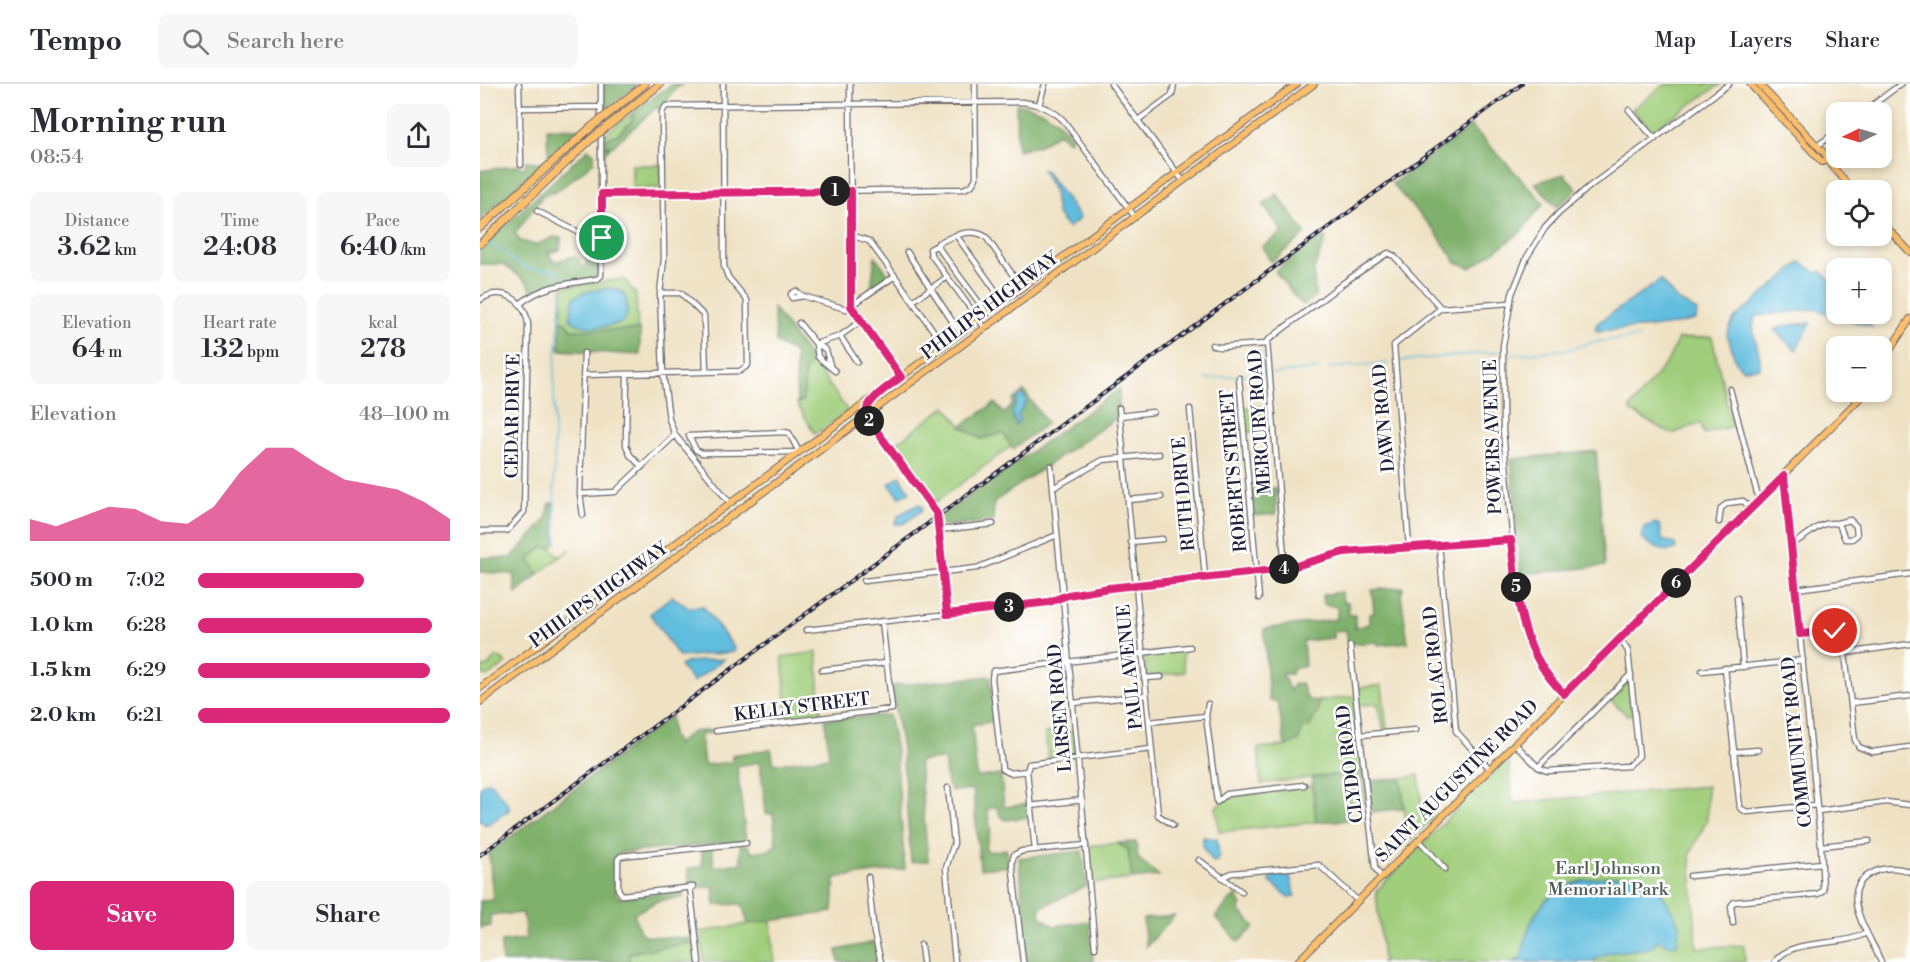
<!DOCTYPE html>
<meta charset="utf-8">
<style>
:root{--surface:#fff;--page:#f7f7f7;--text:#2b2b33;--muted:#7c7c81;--line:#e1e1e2;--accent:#db2777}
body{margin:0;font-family:"Libre Bodoni",serif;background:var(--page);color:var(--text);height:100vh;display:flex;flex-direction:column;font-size:22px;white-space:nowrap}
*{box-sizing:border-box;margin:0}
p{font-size:20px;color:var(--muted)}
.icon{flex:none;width:33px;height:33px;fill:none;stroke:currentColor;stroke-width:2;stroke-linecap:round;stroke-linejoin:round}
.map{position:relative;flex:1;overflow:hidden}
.panel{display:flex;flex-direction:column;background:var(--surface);width:480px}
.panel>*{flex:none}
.needle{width:39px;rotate:265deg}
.controls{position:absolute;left:1346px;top:18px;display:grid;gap:12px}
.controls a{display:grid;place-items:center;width:66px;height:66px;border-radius:12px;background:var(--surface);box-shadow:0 3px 9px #0003;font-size:30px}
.pin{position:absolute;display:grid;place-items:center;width:51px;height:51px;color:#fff;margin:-26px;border:3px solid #fff;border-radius:50%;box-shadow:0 2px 6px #0007}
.km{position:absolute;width:30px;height:30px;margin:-15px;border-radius:50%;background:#222;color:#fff;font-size:16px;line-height:30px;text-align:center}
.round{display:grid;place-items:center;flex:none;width:63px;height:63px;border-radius:12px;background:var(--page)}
.summary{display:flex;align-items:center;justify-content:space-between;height:102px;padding:0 30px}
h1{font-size:33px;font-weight:600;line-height:45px}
.figures{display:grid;grid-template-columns:repeat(3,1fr);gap:9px;height:102px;padding:6px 30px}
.figures div{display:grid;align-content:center;border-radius:12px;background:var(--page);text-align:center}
.figures b{font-size:26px;font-weight:600}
.figures small{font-size:16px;font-weight:400}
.figures p{font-size:16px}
.chart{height:168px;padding:12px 30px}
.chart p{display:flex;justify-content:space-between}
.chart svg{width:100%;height:108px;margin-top:6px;fill:var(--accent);opacity:.7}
.primary-button{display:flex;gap:12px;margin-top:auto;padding:12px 30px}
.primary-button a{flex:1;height:69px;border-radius:12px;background:var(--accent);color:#fff;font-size:24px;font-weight:600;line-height:69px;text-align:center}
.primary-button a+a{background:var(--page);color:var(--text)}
ul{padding:0 30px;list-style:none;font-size:20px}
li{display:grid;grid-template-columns:96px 72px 1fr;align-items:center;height:45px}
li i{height:15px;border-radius:8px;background:var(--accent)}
header{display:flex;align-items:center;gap:36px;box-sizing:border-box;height:84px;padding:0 30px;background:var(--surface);border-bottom:2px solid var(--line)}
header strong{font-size:28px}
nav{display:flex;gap:33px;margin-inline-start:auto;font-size:21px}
.search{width:420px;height:54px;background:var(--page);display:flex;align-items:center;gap:15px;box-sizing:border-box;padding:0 21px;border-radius:12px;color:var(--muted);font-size:22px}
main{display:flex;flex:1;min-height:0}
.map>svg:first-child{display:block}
.green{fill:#a1ce7c;stroke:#62785c;stroke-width:1.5;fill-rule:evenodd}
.forest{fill:#80b16c;stroke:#516a54;stroke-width:1.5}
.water{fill:#60bdde;stroke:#41708c;stroke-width:1.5}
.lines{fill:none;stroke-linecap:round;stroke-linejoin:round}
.stream{stroke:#60bdde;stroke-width:1.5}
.minor-casing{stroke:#6a656b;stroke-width:7}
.major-casing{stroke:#6a656b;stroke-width:8}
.highway-casing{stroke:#6a656b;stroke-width:9}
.minor{stroke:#fff;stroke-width:4.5}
.major{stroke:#fabe6d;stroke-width:6}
.highway{stroke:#fabe6d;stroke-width:7}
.rail-casing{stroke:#22223b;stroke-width:4}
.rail{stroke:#fff;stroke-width:1.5;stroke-dasharray:4.5;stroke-linecap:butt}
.highway-bridge-casing{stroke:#6a656b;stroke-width:9;stroke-linecap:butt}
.highway-bridge{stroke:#fabe6d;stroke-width:7}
.route-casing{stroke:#fff;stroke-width:12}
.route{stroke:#db2777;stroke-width:8}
.labels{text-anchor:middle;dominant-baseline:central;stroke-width:5;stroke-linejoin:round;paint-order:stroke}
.street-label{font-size:18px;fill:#22223b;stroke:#fff}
.park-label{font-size:18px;fill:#4e5e52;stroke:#fff}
</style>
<header>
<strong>Tempo</strong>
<div class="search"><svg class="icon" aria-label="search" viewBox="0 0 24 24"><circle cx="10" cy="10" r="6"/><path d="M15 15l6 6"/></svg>Search here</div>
<nav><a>Map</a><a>Layers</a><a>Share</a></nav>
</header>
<main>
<section class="panel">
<div class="summary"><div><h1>Morning run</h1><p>08:54</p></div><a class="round"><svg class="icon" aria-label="share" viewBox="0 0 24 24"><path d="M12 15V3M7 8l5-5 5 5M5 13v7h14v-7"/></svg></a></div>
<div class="figures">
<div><p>Distance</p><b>3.62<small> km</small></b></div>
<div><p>Time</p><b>24:08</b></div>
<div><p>Pace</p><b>6:40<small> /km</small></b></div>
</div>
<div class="figures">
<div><p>Elevation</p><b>64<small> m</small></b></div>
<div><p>Heart rate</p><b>132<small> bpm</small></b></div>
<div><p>kcal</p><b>278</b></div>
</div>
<div class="chart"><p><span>Elevation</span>48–100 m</p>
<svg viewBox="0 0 160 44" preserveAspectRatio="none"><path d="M0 44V35L10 38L20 34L30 30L40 31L50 36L60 37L70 30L80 16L90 6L100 6L110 13L120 19L130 21L140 23L150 28L160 35V44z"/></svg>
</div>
<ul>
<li><b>500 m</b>7:02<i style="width:66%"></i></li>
<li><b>1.0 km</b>6:28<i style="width:93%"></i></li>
<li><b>1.5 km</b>6:29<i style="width:92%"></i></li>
<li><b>2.0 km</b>6:21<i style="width:100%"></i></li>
</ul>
<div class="primary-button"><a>Save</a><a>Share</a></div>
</section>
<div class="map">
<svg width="1430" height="878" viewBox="0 0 1430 878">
<rect width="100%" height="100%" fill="#fff"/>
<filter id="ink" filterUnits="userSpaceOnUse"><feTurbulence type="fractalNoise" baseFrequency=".0167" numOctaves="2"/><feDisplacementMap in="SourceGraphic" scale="12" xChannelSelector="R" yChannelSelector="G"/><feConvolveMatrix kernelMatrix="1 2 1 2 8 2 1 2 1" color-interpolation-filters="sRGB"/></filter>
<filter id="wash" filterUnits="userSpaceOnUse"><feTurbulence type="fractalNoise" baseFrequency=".008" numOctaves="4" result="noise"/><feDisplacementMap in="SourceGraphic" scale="24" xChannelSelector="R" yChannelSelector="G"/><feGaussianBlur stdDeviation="1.35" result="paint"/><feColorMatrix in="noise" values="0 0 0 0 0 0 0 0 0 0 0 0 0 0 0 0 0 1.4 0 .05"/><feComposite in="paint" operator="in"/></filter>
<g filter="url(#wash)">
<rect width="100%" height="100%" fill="#efe2c4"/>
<path class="green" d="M1186,0H1241L1171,47L1152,25Z
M152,29V37L138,50L126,55L128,66L124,69V51Z
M152,81H181V104H152Z
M144,195L156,210L158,246H93L84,237H81L83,203ZM131,204L142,208L147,217L126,242H120L123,205Z
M1232,253L1252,342L1224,350L1221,339L1192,350L1151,328L1150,324L1187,278L1198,255Z
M333,278L368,327L335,350L317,320L323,317L325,285Z
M466,322L481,342L501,355L523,349L531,362L456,418L411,363Z
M789,322L791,346L766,348L763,324Z
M63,463H72L79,473L91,465L58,490L49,475Z
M702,565L704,588L666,593L664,570Z
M337,568L341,631L308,636L302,573Z
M15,573L22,575L26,580L7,593L3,591L0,584L8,582Z
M1149,596L1152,630L1147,631L1130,616Z
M902,601L907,647H904L898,620L878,621L877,604Z
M874,612L884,687L781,700L778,664L807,662L823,643H829L838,627V617Z
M594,647L596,671L568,674L565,649Z
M1028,674L1033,719L1227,702V736L1210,770L1217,864L1264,861L1265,878H900L903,877L896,807Z
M939,691L942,723L952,735L928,758L921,694Z
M832,702L836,738L739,748L736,723L748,713Z
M637,759L648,765L652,795L612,799L608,762Z
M291,836L294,878H224L220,848Z
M214,858L217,878H149L148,869Z"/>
<path class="forest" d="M123,0H158L123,28Z
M192,0H203L191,9L187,19L183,20L181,25L176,24L128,66L126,55L138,50L152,37V29Z
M536,20C562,24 576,32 592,53L589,57L578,49L560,61L537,66Z
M991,42L1064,119L1040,149L991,184L976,178L954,146L912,100Z
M67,44L101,45L68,73Z
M108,65L114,69V78L81,104L62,113L35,149L40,157L56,161L74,153L81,154L80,166L68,169L74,178L94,172L99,176L101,183L105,184L108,173L120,178L119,190L114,194L71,200L53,208L47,198L23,180H0V165Z
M47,77L62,79L0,136V87L39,81L40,84H44Z
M1084,90L1097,106L1077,123L1055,99Z
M797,110L826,150L791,178L782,163L803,148L783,121Z
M842,151L846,154L834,186L835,213L824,221L815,213L795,187Z
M395,172L409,191L391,205Z
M293,224L333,278L325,285L323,317L317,319L315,269L296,259Z
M81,237H84L93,246H160V271L79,266Z
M639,305V332L514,418L513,437L462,442L461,432Z
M544,307L567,339L533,365L523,349L501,355L481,342L515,319L524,330L532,322L533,316Z
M1116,367L1125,482L1041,490L1031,375Z
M796,404V430L773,432L771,406Z
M70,419H73L76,459L71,464L63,463L49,475L58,490L36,510L33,490L0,488V474H31L66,436Z
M923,503L921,511L928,558L898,561L897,558L868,560L866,546L853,547V554L823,557L825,582L812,585L811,590H802L810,607L814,600L821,599L828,616L838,617V626L829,643H823L819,656L805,662L798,618L789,616L784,545L857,535V523L843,520L842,511L861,508L863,518H868L869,531H875V544L889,540V530L894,529L892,506Z
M510,592L515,637L492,641L497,693L521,691L524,723L549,720L550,733L526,736L520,732L517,723L507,725L511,747L505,765L510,768L526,765L531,782L500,785L493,706L471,707L470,702L467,701L464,675L439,677L448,777L431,778L422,665L411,602Z
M409,631L416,667L425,785L355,794L353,828L268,840L262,820L235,821L233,802L216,804L215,800L210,801L208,785L222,782V765L232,763L234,783L261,779L260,761H268L271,768L290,766L296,759L293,730H286L280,678L257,682L266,757L140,769L134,774L136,810L140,814L204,806L203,813L177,817L154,830L160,848L166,852L209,854L210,859L149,869V878H22L21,858L46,855L43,829L10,831L11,842L0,844V817L13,816L9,769L191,632L192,651L197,660L212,648L231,646L232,649L220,650L224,681L252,678V671L291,665L294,680L349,673L345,635Z
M884,687L886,718L867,721L868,736L836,738L832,694Z
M921,694L924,724L891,728L888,697Z
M656,758L658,774L679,792L652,795L648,765L637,759Z
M602,767L607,802L561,823L560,832L574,842L610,837L613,878H547L539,774Z
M756,810L762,822L759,826L775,843L758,858L735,833Z
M694,832L666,863L663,835Z
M395,858L399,878H359L357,866Z"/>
<path class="water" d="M562,86H565L600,134L588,144L577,131L574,108Z
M1321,178L1337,189L1342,187L1356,203V230H1381L1392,243L1334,225L1276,232C1267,246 1283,268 1280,284L1262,285L1256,278L1247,250L1254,235Z
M1181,196L1196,215L1217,227L1216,236L1188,242L1117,247L1115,244L1119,238Z
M131,204L142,208C149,217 150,231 141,239C127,243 99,247 90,234L94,213L104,208Z
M1331,239L1316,266L1294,246L1301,242Z
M539,311H543L547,318L538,331L540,336L536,341L532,330Z
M420,392L430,408L420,413L409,400Z
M439,420L443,424L441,427L423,440H415L419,431Z
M1176,439L1180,442L1182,456L1195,460L1196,464C1186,472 1171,461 1161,454L1164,443Z
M192,512L209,524L223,522L254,564V568L199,573L170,530Z
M244,575L213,598L200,582L208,578Z
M7,698L11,699L29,721V726L7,741L0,737V703Z
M723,753L737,755L739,773L737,777L733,778L723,764Z
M797,791L810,792L815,812L809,813L790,798V793Z
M1158,791L1180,806L1200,841L1197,860L1189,861L1178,856L1170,864L1128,869L1110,878H1033L1042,873C1051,802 1095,792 1158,791Z"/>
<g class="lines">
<path class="stream" d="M11,160L40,181L51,185L74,186L80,193
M781,265L783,287
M1028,271L1091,265L1112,258L1159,253
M918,277L1018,268
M849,284L908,279
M784,288V292
M792,290L839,285
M726,295L784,289
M77,459L74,407V293L82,205"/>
</g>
</g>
<g filter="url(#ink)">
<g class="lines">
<defs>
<path id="minor" d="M39,0L41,81
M370,0L371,222L421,293
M631,0L703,97
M559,21L565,0
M40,24L121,23
M1149,26L1175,55
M1383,28L1421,0
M658,36L692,11L694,0
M1337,62L1356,48
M122,110L484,105L492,101L496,94L495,0
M57,127L96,147L122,154
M476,151L523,217
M458,161L450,165L451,171L505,244
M427,168L480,249
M415,192L457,252L475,240
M180,209H201L224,232L226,287
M323,212L312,214L311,210L316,207L323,212L366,225L415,192L389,157L371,151
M0,216C22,201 46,216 48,241L44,428L27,447H0
M433,217L467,193
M41,219C65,200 89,200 117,195L121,192V0
M507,229L457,162L458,159C473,152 491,143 506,153L542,204
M319,239L336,260L338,273L355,287
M360,252L377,278
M336,260L360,252L381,237
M339,261L346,266L350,281
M732,261L739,263L786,260
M147,290L146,361L150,371L162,383
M103,291L260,287L268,281L267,216L248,193L244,182L243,0
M759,294L779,514
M1250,305L1279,417
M639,324L678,731L693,741
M710,325L725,493
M386,332L456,428L467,530
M640,332L673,328
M304,348L309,349L319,368L222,369L216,366L209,352Z
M571,382L615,864
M573,404L623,376L679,370
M100,410L135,408L195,351
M648,416L681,413
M250,419L195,351L189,335L183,289L180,209L184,175L182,28L186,22L542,18C558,20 573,25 584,37L655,133
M103,431L100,410L104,269
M1239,438L1241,424L1248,419L1263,417L1271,424
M459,446L513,440
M651,458L682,455
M1311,459C1329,455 1338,434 1359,440L1365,455H1372L1377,451L1376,442L1370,436L1357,439
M959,461L976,647L1010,685
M929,463L914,261L961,224L1030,219
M805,485L787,257L866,197L908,169L914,172L961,224
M384,497L497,484L577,451
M1316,505L1430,490
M1257,514L1263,583
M326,546L559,520L580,516L588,511L655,500L796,486L864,468L1031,456
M1320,551L1355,547L1363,552L1375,656L1379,663L1392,668L1430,663
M870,562L895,784L901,793
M1366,569L1430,560
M1245,584L1260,724L1267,728L1337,721
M342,586L406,579
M1222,587L1323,576
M664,594L681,593
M1085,611L1066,590L1051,565L1038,516L1023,346V262L1032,210L1047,173L1065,144L1078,130L1110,102L1249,0
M594,619L666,611
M1371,619L1430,612
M728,620L726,632L737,718L747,710L824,701
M669,638L726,632
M236,647L412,625L402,537
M880,651L936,646
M1035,660L1058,683L1067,687L1148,682L1159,672L1148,567L1140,555
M1253,668L1278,666
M1058,683L1151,590
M547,687L530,689L522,685L512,595L513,587L710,563
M468,704L474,759L466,784L475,878
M550,722L602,716
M1338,727L1406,718L1430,721
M939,756L965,785
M1341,762L1389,757
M555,766L547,687L549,680L671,665
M719,776L762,808
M1210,792L1342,779
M388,793L394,849L401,878
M743,793L752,789L839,781L878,817
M210,803L219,878
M213,803L142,811L138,805V775L141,772L266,759
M1253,839L1251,822L1254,818L1338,810L1343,806L1341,762L1304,392
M441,861L443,878
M543,878L532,778L534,771L542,767L606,761
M1295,878C1310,853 1360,864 1386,849
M1401,878C1392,853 1353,806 1394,788C1404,783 1419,783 1430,788"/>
<path id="major" d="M1270,0L1342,78L1347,76
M1279,0L1346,71L1347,76L1373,106
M1401,137L1430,168
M1401,280L1430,235
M0,604L817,0
M0,618L834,0
M817,878L1386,308"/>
<path id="highway" d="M133,26L165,0
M134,37L180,0
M0,144L110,44
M0,160L110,56"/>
</defs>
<use href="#minor" class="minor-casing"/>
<use href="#major" class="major-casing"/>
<use href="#highway" class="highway-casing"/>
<use href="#minor" class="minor"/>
<use href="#major" class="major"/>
<use href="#highway" class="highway"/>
<defs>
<path id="rail" d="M0,771L1042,0"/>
</defs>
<use href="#rail" class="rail-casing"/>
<use href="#rail" class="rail"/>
<defs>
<path id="highway-bridge" d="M110,44L133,26
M110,56L134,37"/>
</defs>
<use href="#highway-bridge" class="highway-bridge-casing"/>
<use href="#highway-bridge" class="highway-bridge"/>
</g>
</g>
<g class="lines" filter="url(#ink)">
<defs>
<path id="route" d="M122,154V110L371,107V222L421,293C409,302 384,317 386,332L457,430L467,530L569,518L588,511L629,504L805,485L864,468L1031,456C1037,513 1040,568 1084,610L1304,392L1320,550L1355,547"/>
</defs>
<use href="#route" class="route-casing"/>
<use href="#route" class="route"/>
</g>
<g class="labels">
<g class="street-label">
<text transform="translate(510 222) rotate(-37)">PHILIPS HIGHWAY</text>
<text transform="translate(33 332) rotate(-89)">CEDAR DRIVE</text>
<text transform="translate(904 334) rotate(-95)">DAWN ROAD</text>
<text transform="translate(780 338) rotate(-94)">MERCURY ROAD</text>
<text transform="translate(1013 353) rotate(-92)">POWERS AVENUE</text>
<text transform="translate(754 387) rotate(-95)">ROBERTS STREET</text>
<text transform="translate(704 410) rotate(-95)">RUTH DRIVE</text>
<text transform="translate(119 511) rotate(-36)">PHILIPS HIGHWAY</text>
<text transform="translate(956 581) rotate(-96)">ROLAC ROAD</text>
<text transform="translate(650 583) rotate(-96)">PAUL AVENUE</text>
<text transform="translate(322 623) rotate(-7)">KELLY STREET</text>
<text transform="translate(580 624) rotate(-95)">LARSEN ROAD</text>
<text transform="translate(1317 658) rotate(-96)">COMMUNITY ROAD</text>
<text transform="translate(870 680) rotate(-97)">CLYDO ROAD</text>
<text transform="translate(977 697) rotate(-45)">SAINT AUGUSTINE ROAD</text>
</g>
<g class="park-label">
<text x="1128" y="784">Earl Johnson<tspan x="1128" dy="21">Memorial Park</tspan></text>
</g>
</g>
</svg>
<div class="controls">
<a><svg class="needle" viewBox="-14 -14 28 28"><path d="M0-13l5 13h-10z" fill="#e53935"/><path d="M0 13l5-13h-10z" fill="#7c7c81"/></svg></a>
<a><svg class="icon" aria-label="locate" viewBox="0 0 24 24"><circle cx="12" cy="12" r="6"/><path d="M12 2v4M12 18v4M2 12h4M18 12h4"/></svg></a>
<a>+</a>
<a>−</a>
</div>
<div class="pin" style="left:122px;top:154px;background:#1e9e55"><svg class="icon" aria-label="arrive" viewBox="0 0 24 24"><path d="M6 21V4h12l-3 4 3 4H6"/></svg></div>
<div class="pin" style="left:1355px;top:547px;background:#d93025"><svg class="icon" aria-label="check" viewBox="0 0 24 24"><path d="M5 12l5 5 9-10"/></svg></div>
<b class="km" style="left:355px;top:107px">1</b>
<b class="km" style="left:389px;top:337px">2</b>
<b class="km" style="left:529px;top:523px">3</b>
<b class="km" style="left:804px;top:485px">4</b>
<b class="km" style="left:1036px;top:503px">5</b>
<b class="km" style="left:1196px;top:499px">6</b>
</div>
</main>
